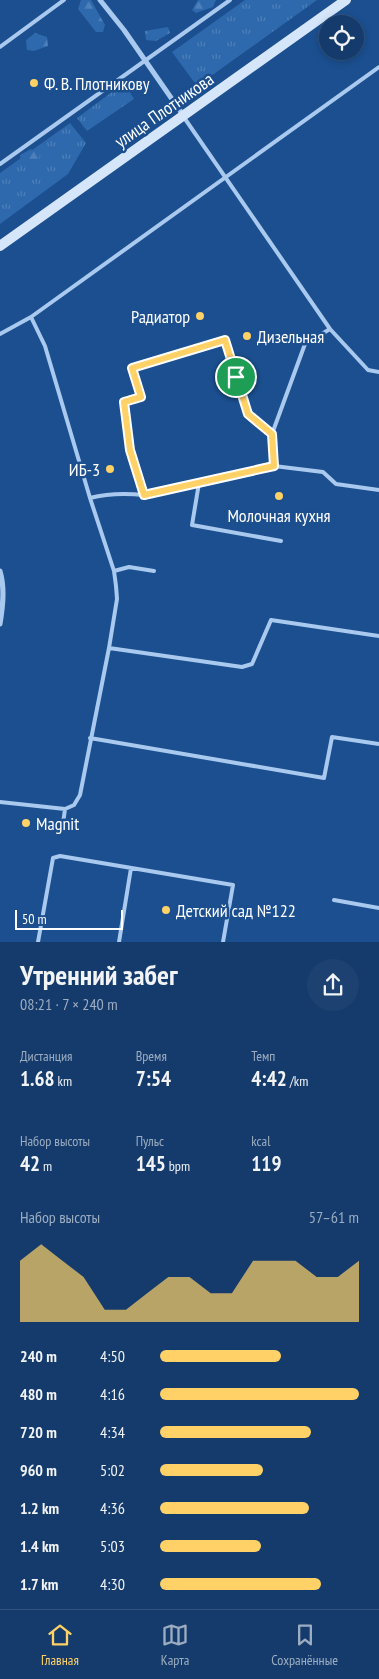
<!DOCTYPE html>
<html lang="ru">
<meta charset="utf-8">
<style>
:root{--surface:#143b6b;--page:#1d4271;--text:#f1f3f6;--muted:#9dadc1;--line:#33557e;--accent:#ffd166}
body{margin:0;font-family:"PT Sans Narrow",sans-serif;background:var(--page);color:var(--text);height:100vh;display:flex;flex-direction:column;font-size:19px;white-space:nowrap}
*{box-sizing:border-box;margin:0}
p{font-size:16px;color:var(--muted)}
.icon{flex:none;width:28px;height:28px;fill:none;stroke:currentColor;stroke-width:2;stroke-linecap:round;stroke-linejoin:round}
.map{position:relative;height:942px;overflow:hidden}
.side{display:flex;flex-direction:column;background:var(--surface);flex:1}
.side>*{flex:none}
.fabs{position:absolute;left:319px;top:15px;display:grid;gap:10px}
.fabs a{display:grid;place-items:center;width:45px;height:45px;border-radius:50%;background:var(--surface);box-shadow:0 2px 8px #0003,0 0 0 1px var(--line);font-size:25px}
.scale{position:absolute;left:15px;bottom:12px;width:108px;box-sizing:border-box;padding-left:5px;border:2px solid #fff;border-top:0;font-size:14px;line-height:18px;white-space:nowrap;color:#fff;-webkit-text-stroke:4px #1b4f8f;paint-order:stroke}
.pin{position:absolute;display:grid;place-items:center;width:42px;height:42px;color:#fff;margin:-21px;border:2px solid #fff;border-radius:50%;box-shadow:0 1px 5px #0007}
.round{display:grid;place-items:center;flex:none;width:52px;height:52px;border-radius:26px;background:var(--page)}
.overview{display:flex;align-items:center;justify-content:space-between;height:85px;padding:0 20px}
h1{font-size:28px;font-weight:600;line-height:38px}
.figures{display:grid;grid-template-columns:repeat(3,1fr);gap:8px;height:85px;padding:5px 20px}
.figures div{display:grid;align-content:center}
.figures b{font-size:21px;font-weight:600}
.figures small{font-size:14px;font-weight:400}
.figures p{font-size:14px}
.chart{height:140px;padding:10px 20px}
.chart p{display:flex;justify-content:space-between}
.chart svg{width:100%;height:90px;margin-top:5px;fill:var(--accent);opacity:.7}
ul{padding:0 20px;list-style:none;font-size:16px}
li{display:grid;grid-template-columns:80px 60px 1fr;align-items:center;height:38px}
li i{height:12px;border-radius:6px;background:var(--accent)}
.dock{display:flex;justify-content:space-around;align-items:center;height:70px;border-top:1px solid var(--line);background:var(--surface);font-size:14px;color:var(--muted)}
.dock a{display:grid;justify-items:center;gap:2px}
.dock .active{color:var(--accent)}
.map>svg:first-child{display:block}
.grass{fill:url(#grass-tufts)}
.forest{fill:url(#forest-firs)}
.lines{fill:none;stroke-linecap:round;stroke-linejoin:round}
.lane{stroke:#a9c9ee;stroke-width:4}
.street{stroke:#a9c9ee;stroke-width:5}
.secondary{stroke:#d6e6fa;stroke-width:10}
.route-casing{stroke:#fff;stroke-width:10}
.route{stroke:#ffd166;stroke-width:6}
.poi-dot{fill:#ffd166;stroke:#1b4f8f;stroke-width:2}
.labels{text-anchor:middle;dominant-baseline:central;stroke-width:5;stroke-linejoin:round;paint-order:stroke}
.poi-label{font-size:18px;fill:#fff;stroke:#1b4f8f;text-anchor:start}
.street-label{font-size:18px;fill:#fff;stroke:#1b4f8f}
</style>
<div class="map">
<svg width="379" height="942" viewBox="0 0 379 942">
<defs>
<pattern id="grass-tufts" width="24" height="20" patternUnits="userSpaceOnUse" patternTransform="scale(1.25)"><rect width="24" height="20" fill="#2e69ad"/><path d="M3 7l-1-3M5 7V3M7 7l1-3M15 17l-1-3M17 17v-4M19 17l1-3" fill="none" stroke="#4d80b9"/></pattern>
<pattern id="forest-firs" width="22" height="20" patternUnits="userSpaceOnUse" patternTransform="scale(1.25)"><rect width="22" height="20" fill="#2e69ad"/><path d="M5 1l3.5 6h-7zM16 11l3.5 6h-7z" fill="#4d80b9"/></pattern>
</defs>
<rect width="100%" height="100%" fill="#1b4f8f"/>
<path class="grass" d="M245,0H317L197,86L172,52Z
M124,83L134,99L87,131L77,118Z
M70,123L86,143L68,174L0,224V173Z"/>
<path class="forest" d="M81,0H91L105,25L103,32H96L78,9Z
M198,0H216L213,7L196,13L192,10Z
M168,27L170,33L156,41L146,40L145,31Z
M35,33L47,37L48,46L34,51L27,50L26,40Z
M31,149L40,156L36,164L27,168L21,166L20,155Z"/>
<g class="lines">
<path class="lane" d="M0,47L64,0
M183,116L330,329L368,370L379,372
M0,164L230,0
M0,334L31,317L379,67
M274,466L272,434L305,344L330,329
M199,483L192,525L281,541
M144,495L130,450L124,402L141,397L133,368L225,340L248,414L272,434
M90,498C109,493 125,493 144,495L274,466L323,472L336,484L379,490
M114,571L129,567L154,571
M109,648L242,667L252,664L271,620L379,636
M90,738L324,778L332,737L379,744
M0,802L65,809L74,805L80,795L109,648L117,599L116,586L114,571L90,498L45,346L31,317
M62,831L65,809
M334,900L379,908
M38,942L53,858L60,856L233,885L223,942
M119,942L131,868"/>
<path class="street" d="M100,0L124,30L183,115
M0,571C5,588 3,606 0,624"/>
<path class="secondary" d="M0,246L346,0"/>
</g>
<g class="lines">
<defs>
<path id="route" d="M225,340L248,414L272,434L274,466L144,495L130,450L124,402L141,397L132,368Z"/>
</defs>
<use href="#route" class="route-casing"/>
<use href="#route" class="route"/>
</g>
<g class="poi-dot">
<circle cx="34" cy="83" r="5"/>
<circle cx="200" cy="316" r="5"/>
<circle cx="247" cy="336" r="5"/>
<circle cx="110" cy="469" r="5"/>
<circle cx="279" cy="496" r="5"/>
<circle cx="26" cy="823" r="5"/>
<circle cx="166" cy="910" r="5"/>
</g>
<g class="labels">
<g class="poi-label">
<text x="44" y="83">Ф. В. Плотникову</text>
<text x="190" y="316" text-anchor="end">Радиатор</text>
<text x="257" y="336">Дизельная</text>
<text x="100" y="469" text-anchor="end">ИБ-3</text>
<text x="279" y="515" text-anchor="middle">Молочная кухня</text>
<text x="36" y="823">Magnit</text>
<text x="176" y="910">Детский сад №122</text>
</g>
<g class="street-label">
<text transform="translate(164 110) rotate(-35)">улица Плотникова</text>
</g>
</g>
</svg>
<div class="fabs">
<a><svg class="icon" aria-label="locate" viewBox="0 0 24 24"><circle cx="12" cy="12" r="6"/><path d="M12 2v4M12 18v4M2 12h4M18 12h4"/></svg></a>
</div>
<div class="scale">50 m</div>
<div class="pin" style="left:236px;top:377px;background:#1e9e55"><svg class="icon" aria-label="arrive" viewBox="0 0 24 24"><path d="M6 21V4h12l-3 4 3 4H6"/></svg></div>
</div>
<section class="side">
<div class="overview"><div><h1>Утренний забег</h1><p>08:21 · 7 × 240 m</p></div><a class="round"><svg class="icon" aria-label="share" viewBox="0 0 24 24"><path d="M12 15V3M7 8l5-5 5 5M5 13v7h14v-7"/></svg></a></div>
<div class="figures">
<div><p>Дистанция</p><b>1.68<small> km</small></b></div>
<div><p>Время</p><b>7:54</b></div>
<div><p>Темп</p><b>4:42<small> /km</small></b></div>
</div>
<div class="figures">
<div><p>Набор высоты</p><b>42<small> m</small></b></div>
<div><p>Пульс</p><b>145<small> bpm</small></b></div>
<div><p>kcal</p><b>119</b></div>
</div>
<div class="chart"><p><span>Набор высоты</span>57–61 m</p>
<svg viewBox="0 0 160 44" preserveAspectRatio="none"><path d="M0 44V14L10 6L20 14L30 22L40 38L50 38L60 30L70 22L80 22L90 30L100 30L110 14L120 14L130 14L140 22L150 22L160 14V44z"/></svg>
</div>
<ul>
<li><b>240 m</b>4:50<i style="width:61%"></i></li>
<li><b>480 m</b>4:16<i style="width:100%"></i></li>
<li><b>720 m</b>4:34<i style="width:76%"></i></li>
<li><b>960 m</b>5:02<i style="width:52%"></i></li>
<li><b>1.2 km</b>4:36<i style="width:75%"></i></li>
<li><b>1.4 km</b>5:03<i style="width:51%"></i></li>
<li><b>1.7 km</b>4:30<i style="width:81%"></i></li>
</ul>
</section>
<nav class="dock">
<a class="active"><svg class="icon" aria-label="home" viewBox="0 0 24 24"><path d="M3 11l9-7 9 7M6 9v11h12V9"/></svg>Главная</a>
<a><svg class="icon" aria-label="map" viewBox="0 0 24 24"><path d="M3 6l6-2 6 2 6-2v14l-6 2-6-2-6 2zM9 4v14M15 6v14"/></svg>Карта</a>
<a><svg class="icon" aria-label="saved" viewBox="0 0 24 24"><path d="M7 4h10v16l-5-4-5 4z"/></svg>Сохранённые</a>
</nav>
